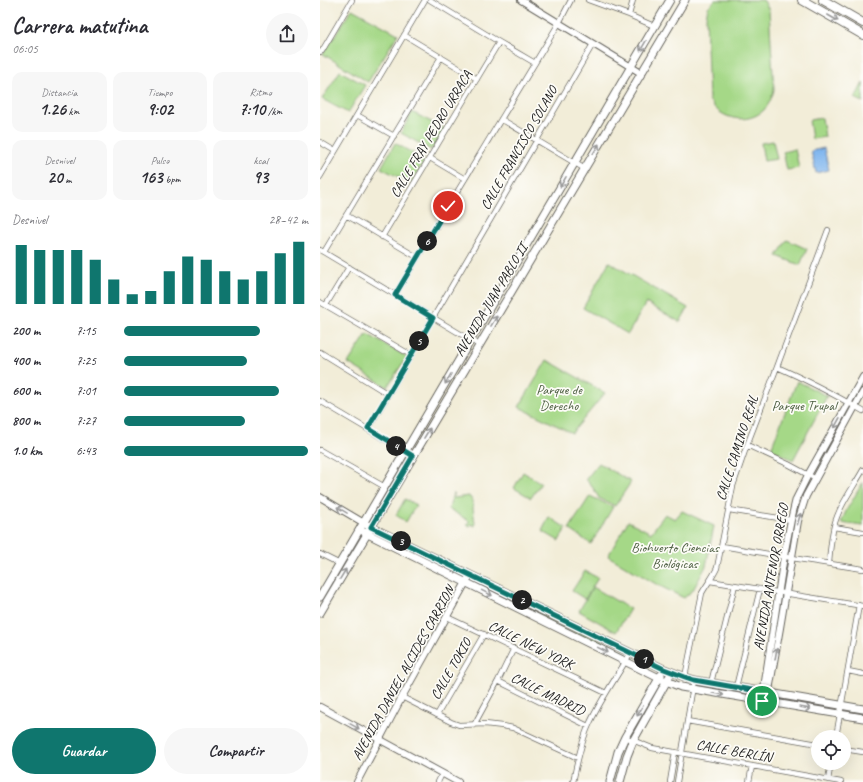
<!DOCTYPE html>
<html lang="es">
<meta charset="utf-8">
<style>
:root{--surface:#fff;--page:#f7f7f7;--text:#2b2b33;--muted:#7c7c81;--accent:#0f766e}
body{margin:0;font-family:Caveat,sans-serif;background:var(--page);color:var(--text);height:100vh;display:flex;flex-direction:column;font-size:15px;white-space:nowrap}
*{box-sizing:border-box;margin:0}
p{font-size:13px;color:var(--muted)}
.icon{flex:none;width:22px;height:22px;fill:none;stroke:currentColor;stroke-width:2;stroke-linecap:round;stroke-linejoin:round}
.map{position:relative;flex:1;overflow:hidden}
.side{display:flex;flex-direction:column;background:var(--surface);width:320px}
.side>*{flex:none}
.tools{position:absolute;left:491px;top:730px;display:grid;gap:8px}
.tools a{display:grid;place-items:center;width:40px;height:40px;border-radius:50%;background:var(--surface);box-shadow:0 4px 16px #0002;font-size:20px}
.pin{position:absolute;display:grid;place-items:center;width:34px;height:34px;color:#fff;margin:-17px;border:2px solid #fff;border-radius:50%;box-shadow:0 1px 4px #0007}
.km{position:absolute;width:20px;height:20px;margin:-10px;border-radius:50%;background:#222;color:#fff;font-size:11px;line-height:20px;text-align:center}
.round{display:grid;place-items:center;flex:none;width:42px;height:42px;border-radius:21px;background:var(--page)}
.headline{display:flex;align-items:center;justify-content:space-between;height:68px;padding:0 12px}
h1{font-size:22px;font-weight:700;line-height:30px}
.metrics{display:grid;grid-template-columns:repeat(3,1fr);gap:6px;height:68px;padding:4px 12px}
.metrics div{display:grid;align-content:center;border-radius:10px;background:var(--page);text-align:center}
.metrics b{font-size:17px;font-weight:700}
.metrics small{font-size:11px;font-weight:400}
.metrics p{font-size:11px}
.chart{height:112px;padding:8px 12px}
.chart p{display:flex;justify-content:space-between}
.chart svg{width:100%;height:72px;margin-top:4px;stroke:var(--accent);stroke-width:6}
.cta{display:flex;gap:8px;margin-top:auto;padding:8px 12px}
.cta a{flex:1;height:46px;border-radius:24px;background:var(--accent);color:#fff;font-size:16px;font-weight:700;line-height:46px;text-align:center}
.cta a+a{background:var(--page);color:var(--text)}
ul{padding:0 12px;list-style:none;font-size:13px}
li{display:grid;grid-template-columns:64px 48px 1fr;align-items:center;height:30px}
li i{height:10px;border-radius:5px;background:var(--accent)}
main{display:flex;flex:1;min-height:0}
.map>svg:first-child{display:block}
.green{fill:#a5d887;stroke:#607a52}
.water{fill:#7fb5ee;stroke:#4e6885}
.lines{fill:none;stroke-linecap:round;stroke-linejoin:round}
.minor-casing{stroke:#67655e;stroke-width:6}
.tertiary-casing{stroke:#67655e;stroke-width:8}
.secondary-casing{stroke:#67655e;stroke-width:9}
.primary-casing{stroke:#67655e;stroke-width:10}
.minor{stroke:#fff;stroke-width:4.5}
.tertiary{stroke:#fff;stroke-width:6}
.secondary{stroke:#fff;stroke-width:7}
.primary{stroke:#fff;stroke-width:8}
.oneway{stroke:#999}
.route-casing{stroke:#fff;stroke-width:8}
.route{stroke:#0f766e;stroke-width:5}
.labels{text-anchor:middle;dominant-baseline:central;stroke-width:3.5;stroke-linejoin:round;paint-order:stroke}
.street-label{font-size:14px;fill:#1c1c1c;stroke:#fdfcf7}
.park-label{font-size:14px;fill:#4c5e41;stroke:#fdfcf7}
</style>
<main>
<section class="side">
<div class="headline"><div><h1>Carrera matutina</h1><p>06:05</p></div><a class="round"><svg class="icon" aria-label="share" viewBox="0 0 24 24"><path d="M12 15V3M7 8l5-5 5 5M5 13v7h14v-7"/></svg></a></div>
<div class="metrics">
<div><p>Distancia</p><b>1.26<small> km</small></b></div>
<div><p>Tiempo</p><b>9:02</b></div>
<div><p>Ritmo</p><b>7:10<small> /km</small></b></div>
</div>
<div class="metrics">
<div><p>Desnivel</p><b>20<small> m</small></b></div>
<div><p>Pulso</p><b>163<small> bpm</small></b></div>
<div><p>kcal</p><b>93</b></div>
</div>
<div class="chart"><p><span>Desnivel</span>28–42 m</p>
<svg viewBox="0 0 160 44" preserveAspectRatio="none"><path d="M5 44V8M15 44V11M25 44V11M35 44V11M45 44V17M55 44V29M65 44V38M75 44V36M85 44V24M95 44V15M105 44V17M115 44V24M125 44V29M135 44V24M145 44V13M155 44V6"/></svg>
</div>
<ul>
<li><b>200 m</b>7:15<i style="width:74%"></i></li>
<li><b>400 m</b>7:25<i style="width:67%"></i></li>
<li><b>600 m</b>7:01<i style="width:84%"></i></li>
<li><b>800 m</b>7:27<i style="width:66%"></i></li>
<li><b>1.0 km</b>6:43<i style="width:100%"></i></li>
</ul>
<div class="cta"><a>Guardar</a><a>Compartir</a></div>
</section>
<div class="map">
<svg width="543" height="782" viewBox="0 0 543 782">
<rect width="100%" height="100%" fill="#fdfcf7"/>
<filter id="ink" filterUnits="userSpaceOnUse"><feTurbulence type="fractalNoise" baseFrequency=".025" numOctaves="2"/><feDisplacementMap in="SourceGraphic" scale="8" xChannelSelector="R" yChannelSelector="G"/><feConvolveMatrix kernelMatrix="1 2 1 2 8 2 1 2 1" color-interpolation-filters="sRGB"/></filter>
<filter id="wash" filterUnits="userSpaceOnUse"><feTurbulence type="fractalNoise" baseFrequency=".012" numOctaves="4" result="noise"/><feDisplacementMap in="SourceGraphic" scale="16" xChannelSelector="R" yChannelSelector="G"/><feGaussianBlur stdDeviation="0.9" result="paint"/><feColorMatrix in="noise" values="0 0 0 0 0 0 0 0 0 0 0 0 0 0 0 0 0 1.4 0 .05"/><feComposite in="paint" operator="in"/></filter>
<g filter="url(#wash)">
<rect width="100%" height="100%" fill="#f2edd8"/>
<path class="green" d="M395,0H443L444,1L449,10L454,90C452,97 449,105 444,110C430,123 408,121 395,108C393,106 391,102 389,100L386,17L388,7Z
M32,9L78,34L48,82L3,54Z
M20,71L45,85L28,113L2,99Z
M543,83V102L535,98Z
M92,112L125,129L111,150L81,133Z
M502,118L505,137L492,139L489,120Z
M453,141L457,159L444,161L441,143Z
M75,143L105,160L90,183L61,168Z
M475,149L479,168L467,170L463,152Z
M467,240L487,249L480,265L457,256Z
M289,262L368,308L360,322L326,303L308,334L263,308Z
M47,334L87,357L67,387L28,363Z
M227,360L285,393L252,433L199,407Z
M477,381L507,396L473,460L451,449Z
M279,463L311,482L295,506L279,498L273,488L266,479Z
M203,472L221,483L211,498L194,488Z
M543,482V526L521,523L526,511Z
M133,493L134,498L149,496L152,500L155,523V526L151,524L150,526L147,525L149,521L129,509Z
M270,496L293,507L271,544L249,529Z
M85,499L96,505L86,522L76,515Z
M362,511L394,526L386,566L373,590L364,598L336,584L288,556L308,521L331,533L345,514L355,519Z
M229,517L246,528L239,541L222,531Z
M265,571L278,578L265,599L252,591Z
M155,582L305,652L304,656L153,585Z
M273,587L310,609L296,632L259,611Z"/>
<path class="water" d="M504,148L509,170L496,173L491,151Z"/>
</g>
<g filter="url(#ink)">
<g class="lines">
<defs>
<path id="minor" d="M110,0L179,42L215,63
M268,0L309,15L334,26
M309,15L313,0
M84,35L157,79
M0,52L2,51L32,0
M37,115L74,136
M181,119L265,169
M0,142L15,151
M110,158L145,179
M0,177L105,0
M26,215L97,257
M62,237L179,42
M0,250L159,345
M4,252L121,57
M75,295L239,23L251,0
M0,302L91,355
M6,305L29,267
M0,352L68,394
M457,367C487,380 515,395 543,411
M0,401L93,456
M48,429L273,44
M427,445L468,464L496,479
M0,450L65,487
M409,510L471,520
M514,527L543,532
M402,546L472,558L543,569
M0,554L20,564
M509,563C510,551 511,538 514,526C519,506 533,488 543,470
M390,581L543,606
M127,617L286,693
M528,671L543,674
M365,677L382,593C387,584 393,577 397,568L413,486L427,445L457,367L508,230
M178,681L268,726
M391,683L415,585
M416,687L440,589
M82,697L131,722L139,725L165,724L183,726L193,728L258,758
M117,715L164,634
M367,721L498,744
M154,725L178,681L194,648
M305,737L332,748L521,782
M516,737L539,605
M524,749L543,752
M508,780L511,763
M118,782L122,774
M253,782C257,763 261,742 269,725C280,700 297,677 311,652
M350,782L355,752
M357,782L374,680
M429,782L432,766"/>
<path id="tertiary" d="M201,0L321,73
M0,497L44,523
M442,701L464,556L471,520L476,499L488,475L543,377
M447,702L460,628L478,521L486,496L543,392
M0,707L138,782
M37,782L82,697L150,575"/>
<path id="secondary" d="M47,525L344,669L365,677L374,680L543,709
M44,532L339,678L361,687L543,718
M0,597L350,0
M0,613L365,0
M290,782L298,752L305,737L341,675
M300,782L307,756L313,741L349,677"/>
<path id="primary" d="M482,0L543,35
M503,0L543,23"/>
</defs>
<use href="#minor" class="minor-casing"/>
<use href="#tertiary" class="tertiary-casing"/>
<use href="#secondary" class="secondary-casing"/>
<use href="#primary" class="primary-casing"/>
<use href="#minor" class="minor"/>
<use href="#tertiary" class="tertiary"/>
<use href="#secondary" class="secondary"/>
<use href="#primary" class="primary"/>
</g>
<defs><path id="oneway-shaft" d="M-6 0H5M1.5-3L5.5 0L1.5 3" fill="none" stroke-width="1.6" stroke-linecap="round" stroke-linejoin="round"/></defs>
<g class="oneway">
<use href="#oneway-shaft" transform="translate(513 18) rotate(30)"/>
<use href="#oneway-shaft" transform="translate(323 46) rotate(120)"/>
<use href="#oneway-shaft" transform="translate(276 149) rotate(-59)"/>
<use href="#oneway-shaft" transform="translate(243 182) rotate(120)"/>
<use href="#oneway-shaft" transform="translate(174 321) rotate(-59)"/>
<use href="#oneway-shaft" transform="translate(128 379) rotate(120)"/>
<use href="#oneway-shaft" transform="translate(517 423) rotate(119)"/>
<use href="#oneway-shaft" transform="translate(107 433) rotate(-59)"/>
<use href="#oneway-shaft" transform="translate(22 510) rotate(-149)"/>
<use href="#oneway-shaft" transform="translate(479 519) rotate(-74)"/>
<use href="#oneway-shaft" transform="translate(23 574) rotate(-59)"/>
<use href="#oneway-shaft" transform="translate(167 593) rotate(26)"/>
<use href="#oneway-shaft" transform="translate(283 650) rotate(26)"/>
<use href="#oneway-shaft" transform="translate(456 654) rotate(-80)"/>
<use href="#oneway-shaft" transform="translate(398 694) rotate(10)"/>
<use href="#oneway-shaft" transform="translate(485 708) rotate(10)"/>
<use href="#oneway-shaft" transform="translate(320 711) rotate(120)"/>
<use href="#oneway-shaft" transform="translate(34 726) rotate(29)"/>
</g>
</g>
<g class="lines" filter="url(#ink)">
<defs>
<path id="route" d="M128,206L75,295L113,318L48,428L93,456L51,527L344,669L365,677L374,680L443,692L442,701"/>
</defs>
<use href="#route" class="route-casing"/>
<use href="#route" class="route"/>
</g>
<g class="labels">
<g class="street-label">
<text transform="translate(111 134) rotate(-59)">CALLE FRAY PEDRO URRACA</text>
<text transform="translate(199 148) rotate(-60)">CALLE FRANCISCO SOLANO</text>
<text transform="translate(171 300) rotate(-59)">AVENIDA JUAN PABLO II</text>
<text transform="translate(417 448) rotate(-72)">CALLE CAMINO REAL</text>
<text transform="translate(451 577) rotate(-80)">AVENIDA ANTENOR ORREGO</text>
<text transform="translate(211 645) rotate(26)">CALLE NEW YORK</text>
<text transform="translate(131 669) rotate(-60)">CALLE TOKIO</text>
<text transform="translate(83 673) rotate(-61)">AVENIDA DANIEL ALCIDES CARRION</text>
<text transform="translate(228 694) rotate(26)">CALLE MADRID</text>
<text transform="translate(414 751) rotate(10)">CALLE BERLÍN</text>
</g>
<g class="park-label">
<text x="239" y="389">Parque de<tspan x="239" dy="16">Derecho</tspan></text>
<text x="484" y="405">Parque Trupal</text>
<text x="355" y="547">Biohuerto Ciencias<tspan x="355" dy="16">Biológicas</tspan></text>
</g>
</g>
</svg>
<div class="tools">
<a><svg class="icon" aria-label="locate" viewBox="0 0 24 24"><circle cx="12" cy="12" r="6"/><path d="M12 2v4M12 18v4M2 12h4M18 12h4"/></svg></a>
</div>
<div class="pin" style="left:442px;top:701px;background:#1e9e55"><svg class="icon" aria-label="arrive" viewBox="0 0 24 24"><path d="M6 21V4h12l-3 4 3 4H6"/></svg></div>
<div class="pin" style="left:128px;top:206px;background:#d93025"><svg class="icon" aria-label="check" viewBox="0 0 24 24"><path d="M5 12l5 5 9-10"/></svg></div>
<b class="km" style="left:324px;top:659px">1</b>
<b class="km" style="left:202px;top:600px">2</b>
<b class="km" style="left:81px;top:541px">3</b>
<b class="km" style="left:76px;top:446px">4</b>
<b class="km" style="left:99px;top:341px">5</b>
<b class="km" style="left:107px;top:241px">6</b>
</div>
</main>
